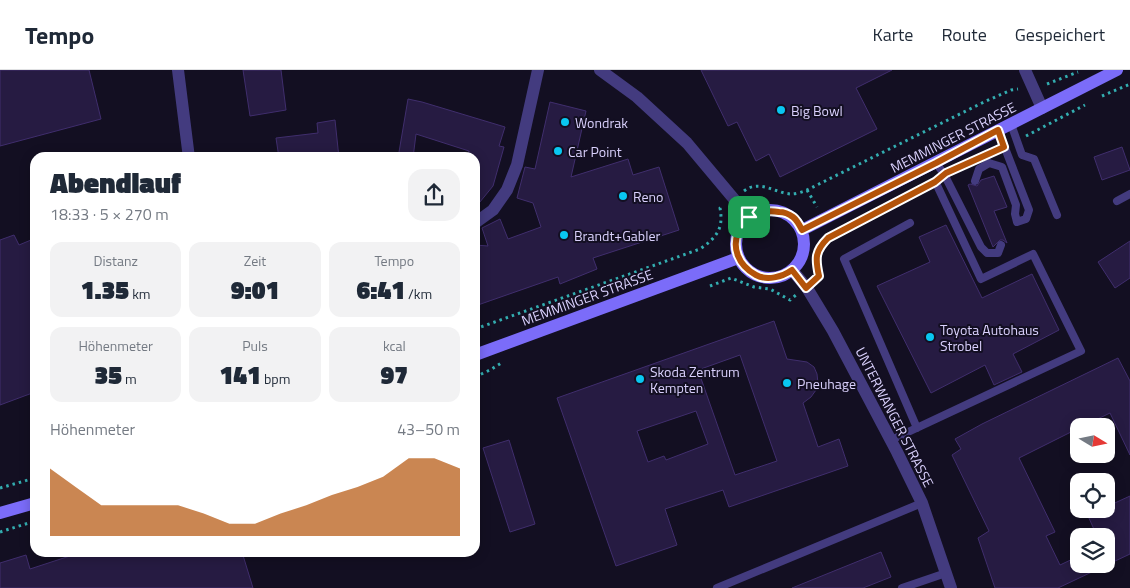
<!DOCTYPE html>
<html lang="de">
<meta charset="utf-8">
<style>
:root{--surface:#fff;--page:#f2f2f3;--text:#1f2937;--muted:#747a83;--line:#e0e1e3;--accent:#b45309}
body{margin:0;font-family:"Titillium Web",sans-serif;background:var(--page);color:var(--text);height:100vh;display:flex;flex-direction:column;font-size:19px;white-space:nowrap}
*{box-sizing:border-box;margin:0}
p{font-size:16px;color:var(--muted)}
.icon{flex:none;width:28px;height:28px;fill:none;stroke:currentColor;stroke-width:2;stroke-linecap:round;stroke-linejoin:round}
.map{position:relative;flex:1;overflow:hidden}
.sheet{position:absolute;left:30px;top:82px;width:450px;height:405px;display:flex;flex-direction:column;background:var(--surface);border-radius:15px;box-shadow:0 2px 12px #0003}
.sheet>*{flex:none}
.needle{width:32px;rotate:100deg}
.tools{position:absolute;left:1070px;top:348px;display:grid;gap:10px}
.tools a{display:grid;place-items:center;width:45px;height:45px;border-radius:10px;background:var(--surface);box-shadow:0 2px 12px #0003;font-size:25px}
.pin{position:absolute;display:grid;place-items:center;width:42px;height:42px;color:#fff;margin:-21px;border-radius:10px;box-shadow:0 2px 8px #0006}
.round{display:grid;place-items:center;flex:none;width:52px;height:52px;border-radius:15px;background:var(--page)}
.head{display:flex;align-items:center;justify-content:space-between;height:85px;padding:0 20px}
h1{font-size:28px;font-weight:800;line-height:38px}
.figures{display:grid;grid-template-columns:repeat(3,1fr);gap:8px;height:85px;padding:5px 20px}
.figures div{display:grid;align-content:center;border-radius:12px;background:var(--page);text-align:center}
.figures b{font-size:25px;font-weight:800}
.figures small{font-size:14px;font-weight:400}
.figures p{font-size:14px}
.chart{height:140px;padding:10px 20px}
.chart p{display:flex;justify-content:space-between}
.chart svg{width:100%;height:90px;margin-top:5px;fill:var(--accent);opacity:.7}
header{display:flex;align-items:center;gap:30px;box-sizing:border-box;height:70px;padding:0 25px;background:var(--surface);border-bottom:1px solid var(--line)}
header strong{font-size:24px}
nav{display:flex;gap:28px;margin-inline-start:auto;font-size:18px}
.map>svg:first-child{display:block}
.building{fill:#261b42;stroke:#402e6d;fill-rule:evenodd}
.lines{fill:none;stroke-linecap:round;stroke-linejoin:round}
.path{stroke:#33adb0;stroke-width:3;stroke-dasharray:2.5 4;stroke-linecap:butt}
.service{stroke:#433b7f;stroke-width:8}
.minor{stroke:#433b7f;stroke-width:12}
.secondary{stroke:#7b6cf9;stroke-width:12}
.route-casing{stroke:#fff;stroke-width:10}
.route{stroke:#b45309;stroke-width:6}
.poi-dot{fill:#09c7f1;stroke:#130f22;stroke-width:2}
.labels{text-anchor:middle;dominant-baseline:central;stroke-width:4;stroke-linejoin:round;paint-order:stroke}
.poi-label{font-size:14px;fill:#dad1fd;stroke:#130f22;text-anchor:start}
.street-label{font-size:14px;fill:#dad1fd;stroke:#130f22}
</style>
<header>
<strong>Tempo</strong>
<nav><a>Karte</a><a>Route</a><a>Gespeichert</a></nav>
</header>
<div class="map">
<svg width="1130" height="518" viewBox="0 0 1130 518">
<rect width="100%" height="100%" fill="#130f22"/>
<path class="building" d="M0,0H89L101,49L0,76Z
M243,0H281L286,40L250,46Z
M701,0H892L856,18L877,59L780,107L769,84L756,91L737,52L728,56Z
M408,29L422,32L505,57L499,76L504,77L493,116L475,138V88H468L469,81L416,64L413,88H398Z
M550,32L586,41L571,107L628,89L633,105L659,97L679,160L593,188L597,199L560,214L558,207L475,236V175L488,176L482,158L500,149L508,169L541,157L533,133L517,128L525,97L535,99Z
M335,50L339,88H279L276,68L318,63L317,53Z
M1122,77L1130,100L1102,110L1094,87Z
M994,106L1007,137L994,141L1007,173L1003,170H1000L993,177L968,115L970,114L977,116L981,110Z
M946,155L982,228L1032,204L1059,260L1013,284L1022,302L994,315L985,295L931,323L877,216L930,192L919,167Z
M14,165L19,175L31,170L35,180V322L0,335V170Z
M1130,171V208L1115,218L1098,192Z
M774,251L787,289L807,292L814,297L817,304L818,313L816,320L811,327L803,333L818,377L839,369L848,396L729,437L723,420L665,439L677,475L616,496L557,328ZM740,285L777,391L735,405L698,300ZM696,341L708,374L666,390L664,386L648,392L637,361Z
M1118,288L1130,311V385L1110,343L1083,356H1079V358L1019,388L1055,462L1046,466L1060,495L1079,486V494H1106V466H1097L1088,446L1106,439V437L1130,426V484L1058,518H995L978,468L989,461L952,385L961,379L955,369L982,354Z
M509,370L535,454L510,462L483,378Z
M82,482H242L253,518H0V493L26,485L30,499Z
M881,482L891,507L863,518H792Z"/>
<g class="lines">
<path class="path" d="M1047,14L1078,2
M1102,26L1130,14
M1026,66L1085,35
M807,120L817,137
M744,121C759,109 775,123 791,124C796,124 802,122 807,120L984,32L1011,20L1018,19
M816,209L819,206C815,188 815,181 828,168L925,117
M710,216L731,208L754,217L770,219L790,230L796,225
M475,259L700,179C716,168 724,159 720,138L723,136
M475,307L490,300L503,292
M0,418L35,408
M0,462L35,451"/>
<path class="service" d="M1011,54L1022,85L1034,89L1057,145
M936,93L944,104L981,177L987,183H998L1001,175
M975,111L979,99L989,93L1002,97L1016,135L1015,144L1017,152L1026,149L1029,140L998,60
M1117,131L1130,124
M910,153L844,189L917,358
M891,370L1081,281L1033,184L981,209L935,111
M717,518L922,433
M902,518L946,503"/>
<path class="minor" d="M178,0L189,88
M600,0L637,27L687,73L749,147
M1025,0L1042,38
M475,153L493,140L507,120L517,95L538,0
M792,200L807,218L833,261L897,382L922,433L951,518"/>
<path class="secondary" d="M736 174a34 34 0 1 1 68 0a34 34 0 1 1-68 0Z
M802,160L1117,0
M475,285L738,188
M0,443L35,433"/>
</g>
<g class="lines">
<defs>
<path id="route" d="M998,60L1004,77L946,103L935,112L828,168C815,181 815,188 819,206L806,218L792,200C782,207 767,211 756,205C718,184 738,135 779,142C783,142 789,144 793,147C797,150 800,156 802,160L936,93Z"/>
</defs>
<use href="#route" class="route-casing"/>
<use href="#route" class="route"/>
</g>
<g class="poi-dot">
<circle cx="781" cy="40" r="5"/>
<circle cx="565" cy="52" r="5"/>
<circle cx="558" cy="81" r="5"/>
<circle cx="623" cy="126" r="5"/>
<circle cx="564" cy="165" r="5"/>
<circle cx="930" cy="267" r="5"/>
<circle cx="640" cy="309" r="5"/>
<circle cx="787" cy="313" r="5"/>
</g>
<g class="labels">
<g class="poi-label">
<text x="791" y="40">Big Bowl</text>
<text x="575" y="52">Wondrak</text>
<text x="568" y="81">Car Point</text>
<text x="633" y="126">Reno</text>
<text x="574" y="165">Brandt+Gabler</text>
<text x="940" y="259">Toyota Autohaus<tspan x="940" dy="16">Strobel</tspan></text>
<text x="650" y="301">Skoda Zentrum<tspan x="650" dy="16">Kempten</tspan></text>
<text x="797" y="313">Pneuhage</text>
</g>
<g class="street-label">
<text transform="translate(953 67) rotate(-27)">MEMMINGER STRASSE</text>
<text transform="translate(587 227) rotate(-20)">MEMMINGER STRASSE</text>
<text transform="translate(895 347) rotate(63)">UNTERWANGER STRASSE</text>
</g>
</g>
</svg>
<div class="tools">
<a><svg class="needle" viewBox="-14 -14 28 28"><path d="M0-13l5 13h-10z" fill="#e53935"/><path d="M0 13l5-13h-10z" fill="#747a83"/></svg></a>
<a><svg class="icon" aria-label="locate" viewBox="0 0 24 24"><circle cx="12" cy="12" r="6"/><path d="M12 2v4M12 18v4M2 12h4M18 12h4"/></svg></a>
<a><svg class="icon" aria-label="layers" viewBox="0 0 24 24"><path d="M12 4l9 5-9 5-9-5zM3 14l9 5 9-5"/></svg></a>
</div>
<div class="pin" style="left:749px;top:147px;background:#1e9e55"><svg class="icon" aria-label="arrive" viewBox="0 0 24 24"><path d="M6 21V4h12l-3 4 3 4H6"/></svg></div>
<section class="sheet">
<div class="head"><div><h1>Abendlauf</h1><p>18:33 · 5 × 270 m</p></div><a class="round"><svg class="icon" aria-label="share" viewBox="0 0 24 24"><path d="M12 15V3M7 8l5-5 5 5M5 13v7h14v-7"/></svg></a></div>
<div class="figures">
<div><p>Distanz</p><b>1.35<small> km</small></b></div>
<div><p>Zeit</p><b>9:01</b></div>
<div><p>Tempo</p><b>6:41<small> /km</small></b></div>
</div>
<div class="figures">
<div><p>Höhenmeter</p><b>35<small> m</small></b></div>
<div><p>Puls</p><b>141<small> bpm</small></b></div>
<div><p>kcal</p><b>97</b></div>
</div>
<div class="chart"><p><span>Höhenmeter</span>43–50 m</p>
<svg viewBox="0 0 160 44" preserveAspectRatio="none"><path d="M0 44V11L10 20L20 29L30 29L40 29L50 29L60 33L70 38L80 38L90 33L100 29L110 24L120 20L130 15L140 6L150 6L160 11V44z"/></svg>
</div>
</section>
</div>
